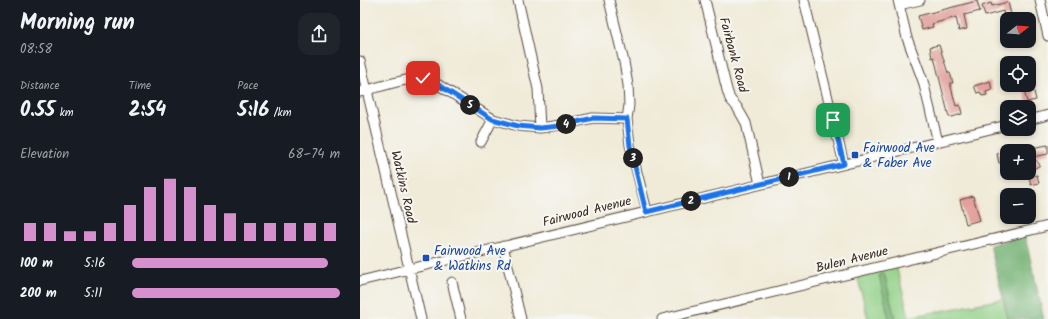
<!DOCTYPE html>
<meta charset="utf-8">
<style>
:root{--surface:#171b24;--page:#20242c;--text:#f1f3f6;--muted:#9ea1a6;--accent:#d690ce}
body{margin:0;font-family:Kalam,sans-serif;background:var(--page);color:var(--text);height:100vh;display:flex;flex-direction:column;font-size:15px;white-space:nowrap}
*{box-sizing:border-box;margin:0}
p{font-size:13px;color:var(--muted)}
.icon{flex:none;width:22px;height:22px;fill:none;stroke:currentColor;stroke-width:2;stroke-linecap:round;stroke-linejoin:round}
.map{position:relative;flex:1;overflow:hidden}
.side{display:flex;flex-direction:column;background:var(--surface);width:360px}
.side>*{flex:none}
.needle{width:26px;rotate:73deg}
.buttons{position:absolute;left:640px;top:12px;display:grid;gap:8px}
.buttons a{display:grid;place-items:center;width:36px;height:36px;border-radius:8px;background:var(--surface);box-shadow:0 2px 6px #0003;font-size:20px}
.pin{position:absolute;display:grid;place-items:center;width:34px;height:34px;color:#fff;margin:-17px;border-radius:8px;box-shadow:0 2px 6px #0006}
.km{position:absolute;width:20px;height:20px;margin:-10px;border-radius:50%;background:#222;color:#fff;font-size:11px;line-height:20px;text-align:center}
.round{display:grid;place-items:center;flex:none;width:42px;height:42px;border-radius:12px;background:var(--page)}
.summary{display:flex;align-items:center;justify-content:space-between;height:68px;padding:0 20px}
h1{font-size:22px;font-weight:600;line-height:30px}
.metrics{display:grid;grid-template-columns:repeat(3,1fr);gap:6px;height:68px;padding:4px 20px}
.metrics div{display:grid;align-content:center}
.metrics b{font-size:20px;font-weight:600}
.metrics small{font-size:11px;font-weight:400}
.metrics p{font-size:11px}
.chart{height:112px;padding:8px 20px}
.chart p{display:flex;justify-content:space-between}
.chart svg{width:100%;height:72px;margin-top:4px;stroke:var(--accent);stroke-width:6}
ul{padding:0 20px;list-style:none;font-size:13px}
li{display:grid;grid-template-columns:64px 48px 1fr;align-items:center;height:30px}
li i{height:10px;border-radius:5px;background:var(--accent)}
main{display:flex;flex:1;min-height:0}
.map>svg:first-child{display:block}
.green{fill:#92d087;stroke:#667d52}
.forest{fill:#75b274;stroke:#586e49}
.building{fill:#e29f9b}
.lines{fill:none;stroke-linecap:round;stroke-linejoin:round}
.minor-casing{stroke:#56473a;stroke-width:11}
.minor{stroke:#fff;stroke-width:9}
.route-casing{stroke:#fff;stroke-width:8}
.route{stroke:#1a73e8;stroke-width:5}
.transit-dot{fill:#1a4fb4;stroke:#f6f6f2;stroke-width:1.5}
.labels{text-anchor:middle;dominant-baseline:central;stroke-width:4;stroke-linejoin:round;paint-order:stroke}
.street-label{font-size:13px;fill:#3b2a1e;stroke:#f6f6f2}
.transit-label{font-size:13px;fill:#164399;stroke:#f6f6f2;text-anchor:start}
</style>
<main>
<section class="side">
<div class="summary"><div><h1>Morning run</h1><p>08:58</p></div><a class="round"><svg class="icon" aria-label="share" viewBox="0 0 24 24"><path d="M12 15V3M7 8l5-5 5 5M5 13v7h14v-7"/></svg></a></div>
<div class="metrics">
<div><p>Distance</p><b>0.55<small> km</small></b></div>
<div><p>Time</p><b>2:54</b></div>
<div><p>Pace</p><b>5:16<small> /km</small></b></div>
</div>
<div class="chart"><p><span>Elevation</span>68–74 m</p>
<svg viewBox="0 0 160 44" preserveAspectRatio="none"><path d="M5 44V33M15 44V33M25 44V38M35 44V38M45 44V33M55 44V22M65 44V11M75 44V6M85 44V11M95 44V22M105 44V27M115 44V33M125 44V33M135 44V33M145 44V33M155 44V33"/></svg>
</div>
<ul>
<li><b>100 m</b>5:16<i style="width:94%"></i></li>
<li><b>200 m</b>5:11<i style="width:100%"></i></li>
</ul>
</section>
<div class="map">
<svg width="688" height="319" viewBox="0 0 688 319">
<rect width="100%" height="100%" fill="#f6f6f2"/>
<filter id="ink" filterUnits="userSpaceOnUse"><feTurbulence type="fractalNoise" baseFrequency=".025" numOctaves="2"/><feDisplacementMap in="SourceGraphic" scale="8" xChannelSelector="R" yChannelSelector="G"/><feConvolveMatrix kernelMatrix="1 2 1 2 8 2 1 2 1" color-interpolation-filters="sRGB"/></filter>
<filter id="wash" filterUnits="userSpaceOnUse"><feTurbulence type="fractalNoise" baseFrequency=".012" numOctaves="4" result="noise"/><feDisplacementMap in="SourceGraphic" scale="16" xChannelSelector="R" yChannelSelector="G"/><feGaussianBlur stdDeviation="0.9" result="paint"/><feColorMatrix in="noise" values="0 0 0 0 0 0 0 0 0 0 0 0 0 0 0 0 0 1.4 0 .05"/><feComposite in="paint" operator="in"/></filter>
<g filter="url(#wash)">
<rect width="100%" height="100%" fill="#f0ebd8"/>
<path class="green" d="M536,265L549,317L643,299L648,319H535L524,273L519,275L529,319H508L497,275Z"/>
<path class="forest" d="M665,236L684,319H648L630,245Z
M524,273L535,319H529L519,275Z"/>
<g id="blocks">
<path class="building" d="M617,1L620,11L604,15L607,29L599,31L596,17L572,24L573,27L562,30L558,16Z
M648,2L651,15L644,16L643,11L625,16L622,6L631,3L632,6Z
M579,45L588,73H590L593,83H590L596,106L600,105L602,114L592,117H589L574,57L572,58L570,47Z
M630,81L632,90L626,92L627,95L622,96L620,92L617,93L614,86Z
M672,84L676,100L667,102L663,86Z
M688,145V154L672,157L671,148Z
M647,152V162L639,163L637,154Z
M675,159L680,165L674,169L669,163Z
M677,175L679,183L671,185L669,177Z
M613,196L620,220L606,224L600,200Z"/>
</g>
</g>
<g filter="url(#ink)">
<use href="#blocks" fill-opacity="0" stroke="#56473a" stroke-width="1"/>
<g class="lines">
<defs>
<path id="minor" d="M158,0L178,89L180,128
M249,0L264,62L268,85L269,105L267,119L270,145L287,211
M345,0L367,90L370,99L377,107L386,123L400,184
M444,0L484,164
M538,0L547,38L563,81L578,142
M680,0L688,36
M539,5L560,0
M0,61L61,319
M0,92C16,88 48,77 62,78C68,79 72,81 77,84L133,119L158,126L180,128L200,125L233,118L267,119
M669,120L688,115
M121,142L133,119
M143,246L161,319
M0,281L647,125
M92,282L101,319
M302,319L688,226"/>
</defs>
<use href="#minor" class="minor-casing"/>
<use href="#minor" class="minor"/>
</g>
</g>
<g class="lines" filter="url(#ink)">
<defs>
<path id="route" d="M63,78L71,80L77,84L132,119L158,126L180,128L200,126L233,118L267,119L270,146L286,212L484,164L473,120"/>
</defs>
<use href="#route" class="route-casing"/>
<use href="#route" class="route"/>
</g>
<g class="transit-dot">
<rect x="491" y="151" width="8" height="8" rx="2"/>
<rect x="62" y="254" width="8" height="8" rx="2"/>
</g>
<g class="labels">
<g class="street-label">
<text transform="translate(373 55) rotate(75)">Fairbank Road</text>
<text transform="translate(43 187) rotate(77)">Watkins Road</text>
<text transform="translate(227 212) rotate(-14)">Fairwood Avenue</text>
<text transform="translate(492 260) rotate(-14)">Bulen Avenue</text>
</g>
<g class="transit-label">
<text x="503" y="148">Fairwood Ave<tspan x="503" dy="15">&amp; Faber Ave</tspan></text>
<text x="74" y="251">Fairwood Ave<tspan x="74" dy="15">&amp; Watkins Rd</tspan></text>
</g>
</g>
</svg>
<div class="buttons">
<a><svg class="needle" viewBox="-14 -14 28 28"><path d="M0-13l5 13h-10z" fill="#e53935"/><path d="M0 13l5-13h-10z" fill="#9ea1a6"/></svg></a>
<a><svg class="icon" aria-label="locate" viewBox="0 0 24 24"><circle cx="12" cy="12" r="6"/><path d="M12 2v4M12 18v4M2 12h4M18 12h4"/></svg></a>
<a><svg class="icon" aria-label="layers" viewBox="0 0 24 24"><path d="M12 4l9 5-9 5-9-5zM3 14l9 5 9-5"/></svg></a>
<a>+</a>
<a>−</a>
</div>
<div class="pin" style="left:473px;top:120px;background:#1e9e55"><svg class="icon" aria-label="arrive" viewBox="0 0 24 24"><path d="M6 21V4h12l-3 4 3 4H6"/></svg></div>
<div class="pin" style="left:63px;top:78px;background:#d93025"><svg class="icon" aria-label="check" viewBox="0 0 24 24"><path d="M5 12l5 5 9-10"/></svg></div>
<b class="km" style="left:429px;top:177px">1</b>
<b class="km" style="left:331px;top:201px">2</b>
<b class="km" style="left:273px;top:158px">3</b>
<b class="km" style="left:206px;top:124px">4</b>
<b class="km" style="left:110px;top:105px">5</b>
</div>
</main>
